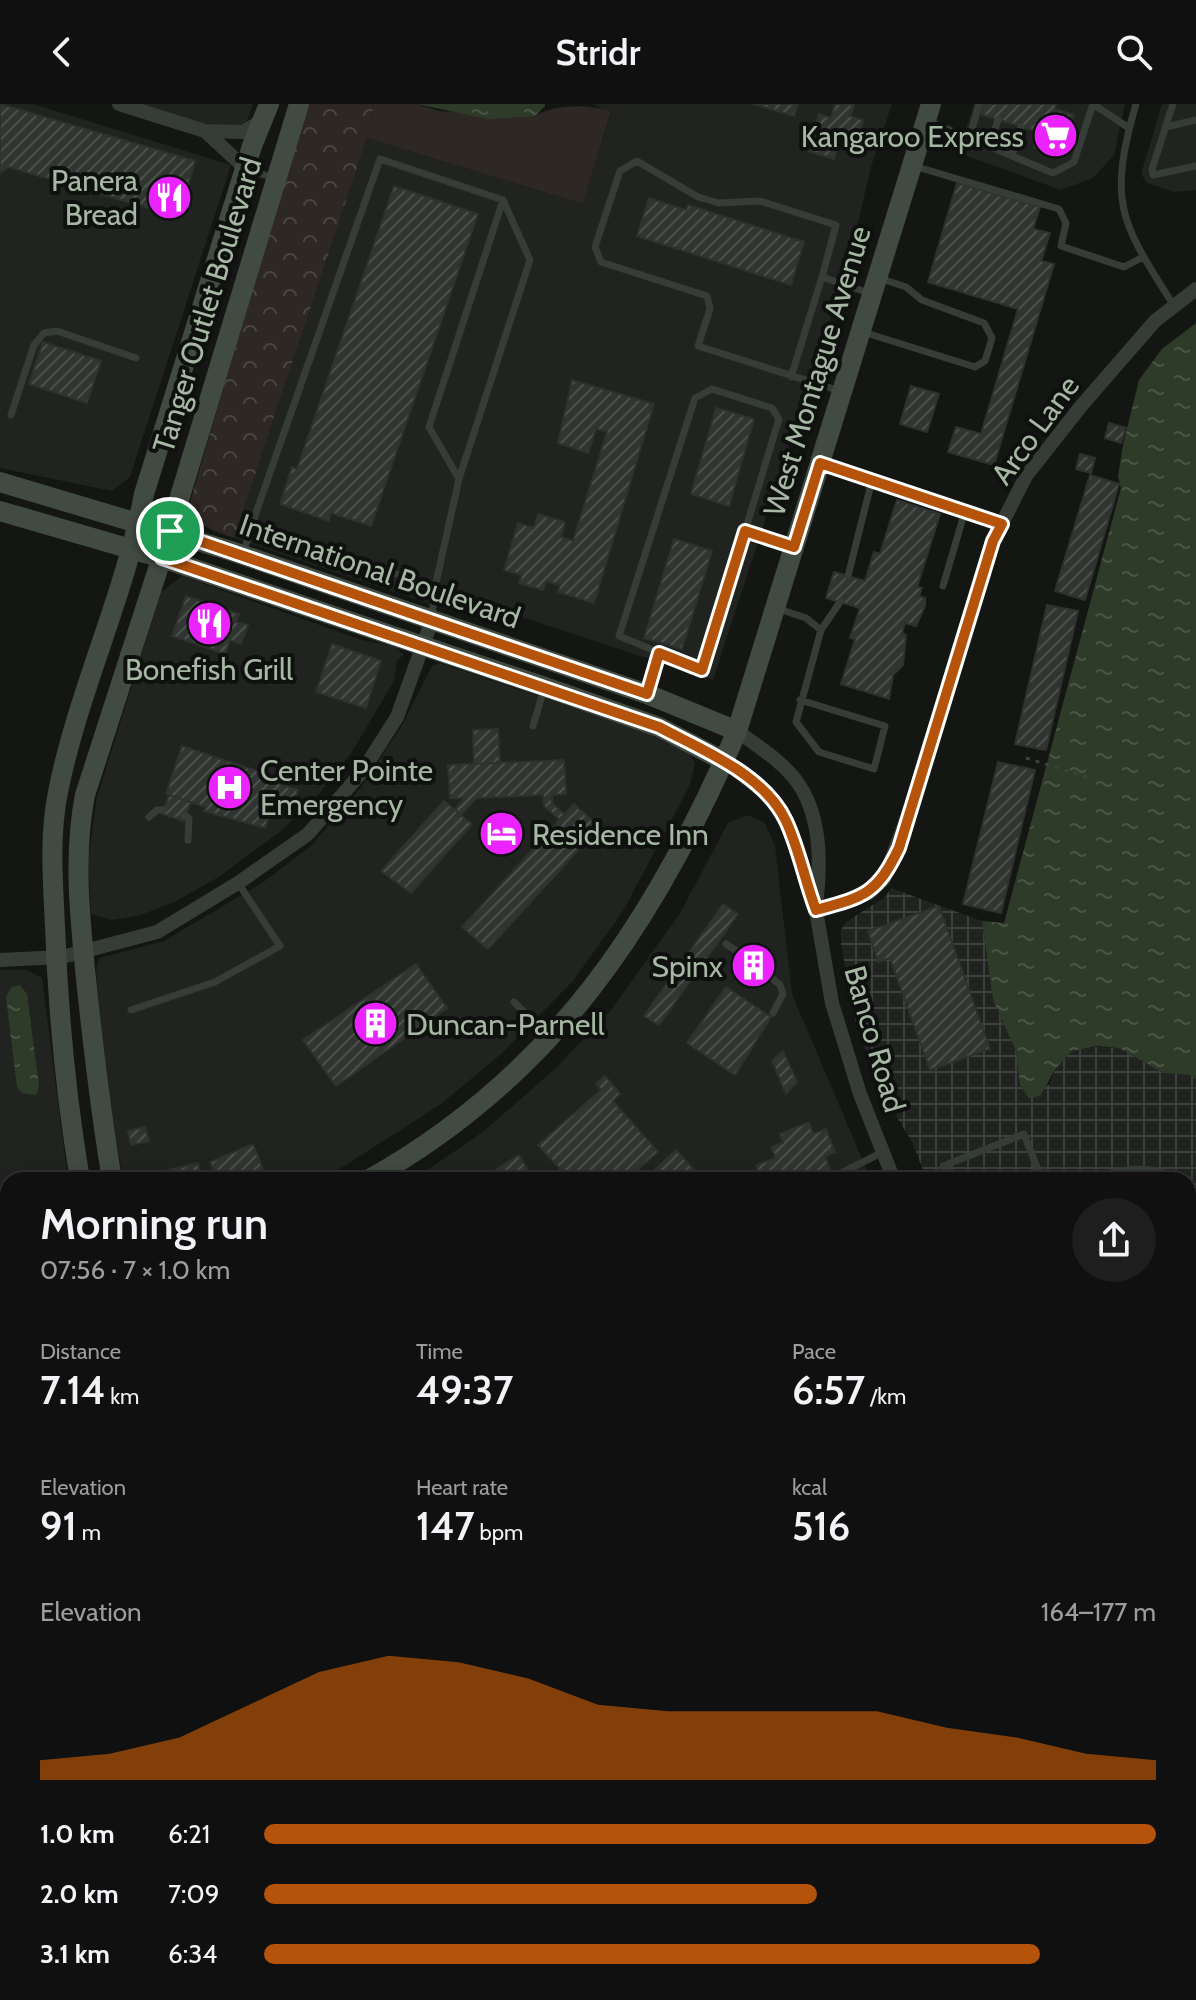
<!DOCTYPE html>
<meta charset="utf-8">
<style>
:root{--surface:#0f100f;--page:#1d1e1d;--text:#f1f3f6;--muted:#9b9d9e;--line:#2f302f;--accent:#b45309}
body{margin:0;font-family:Cabin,sans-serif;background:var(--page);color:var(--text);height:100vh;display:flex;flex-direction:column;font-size:30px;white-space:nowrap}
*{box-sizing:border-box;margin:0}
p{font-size:26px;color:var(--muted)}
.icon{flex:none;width:44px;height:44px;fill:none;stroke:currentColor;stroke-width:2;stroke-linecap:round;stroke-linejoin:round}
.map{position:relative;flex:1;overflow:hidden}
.details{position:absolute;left:0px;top:1068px;width:1196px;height:828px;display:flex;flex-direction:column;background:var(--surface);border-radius:24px 24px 0 0;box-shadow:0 4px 20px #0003,0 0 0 2px var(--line)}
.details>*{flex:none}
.pin{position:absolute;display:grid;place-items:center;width:68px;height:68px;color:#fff;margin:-34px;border:4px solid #fff;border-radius:50%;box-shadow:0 2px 8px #0007}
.round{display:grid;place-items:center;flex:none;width:84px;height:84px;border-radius:42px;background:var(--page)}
.overview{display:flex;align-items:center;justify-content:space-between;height:136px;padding:0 40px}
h1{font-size:44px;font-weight:600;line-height:60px}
.metrics{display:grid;grid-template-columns:repeat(3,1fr);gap:12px;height:136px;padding:8px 40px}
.metrics div{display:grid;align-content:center}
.metrics b{font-size:40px;font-weight:600}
.metrics small{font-size:22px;font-weight:400}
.metrics p{font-size:22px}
.chart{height:224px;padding:16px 40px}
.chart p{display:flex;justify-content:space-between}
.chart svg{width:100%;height:144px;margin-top:8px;fill:var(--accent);opacity:.7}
ul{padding:0 40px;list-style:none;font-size:26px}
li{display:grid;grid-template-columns:128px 96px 1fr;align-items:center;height:60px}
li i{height:20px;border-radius:10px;background:var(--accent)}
header{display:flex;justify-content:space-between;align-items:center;height:104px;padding:0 40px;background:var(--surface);font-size:36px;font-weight:600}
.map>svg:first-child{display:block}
.built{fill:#202320}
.industrial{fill:url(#industrial-grid)}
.green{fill:#2e2824}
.forest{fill:url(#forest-crowns)}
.water{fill:url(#water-ripples)}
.building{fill:url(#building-hatch);stroke:#2e322f;stroke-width:2}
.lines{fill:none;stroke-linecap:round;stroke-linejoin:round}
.path{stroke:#3b423a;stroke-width:3;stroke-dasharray:4 6;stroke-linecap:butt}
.lane{stroke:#363d37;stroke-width:7}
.street{stroke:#363d37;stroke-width:14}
.secondary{stroke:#424b42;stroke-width:20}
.rail{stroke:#4d564d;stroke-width:5;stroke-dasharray:10 8;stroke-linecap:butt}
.route-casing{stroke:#fff;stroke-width:16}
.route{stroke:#b45309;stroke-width:10}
.labels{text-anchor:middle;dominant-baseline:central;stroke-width:8;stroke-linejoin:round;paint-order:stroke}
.poi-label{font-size:30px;fill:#a6b7a4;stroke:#0f110f;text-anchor:end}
.street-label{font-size:30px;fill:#a6b7a4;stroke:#0f110f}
</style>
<header><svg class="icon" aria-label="back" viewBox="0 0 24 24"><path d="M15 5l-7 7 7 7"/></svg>Stridr<svg class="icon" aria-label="search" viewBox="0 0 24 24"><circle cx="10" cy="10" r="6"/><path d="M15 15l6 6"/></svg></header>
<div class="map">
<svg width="1196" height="1896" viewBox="0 0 1196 1896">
<defs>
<pattern id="industrial-grid" width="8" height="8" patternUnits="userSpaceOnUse" patternTransform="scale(2)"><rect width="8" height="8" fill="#202320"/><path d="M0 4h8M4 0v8" fill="none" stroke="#3d413d"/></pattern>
<pattern id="forest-crowns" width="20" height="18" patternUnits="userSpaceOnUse" patternTransform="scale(2)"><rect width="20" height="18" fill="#2e2824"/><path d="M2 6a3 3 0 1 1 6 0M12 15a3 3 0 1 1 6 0" fill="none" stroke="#494541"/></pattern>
<pattern id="water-ripples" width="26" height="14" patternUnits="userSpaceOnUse" patternTransform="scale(2)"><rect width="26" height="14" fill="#2f3b29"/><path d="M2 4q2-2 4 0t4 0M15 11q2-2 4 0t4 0" fill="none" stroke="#4a5545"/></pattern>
<pattern id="building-hatch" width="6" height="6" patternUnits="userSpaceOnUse" patternTransform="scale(2)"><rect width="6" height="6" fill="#313532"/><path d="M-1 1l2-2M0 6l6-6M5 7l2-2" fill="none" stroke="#4c504d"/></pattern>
</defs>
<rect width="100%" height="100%" fill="#141614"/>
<path class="built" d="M0,0H33L231,61L130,373L112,387L0,364Z
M119,0H253L243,28Z
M592,0H892L871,63L848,162L713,576L464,494L451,507L234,434L367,34L583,100L611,8Z
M974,0H1125L1114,51L1093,74L1061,86L967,52L961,40Z
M1162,0H1196V86L1174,88L1147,79L1141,70Z
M182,472L362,536L394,542L404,551L397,556L394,577L352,648L319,690L281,727L217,774L176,797L141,811L112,816L91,810L88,757L97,693L161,488Z
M439,559L661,633L690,650L695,659L690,681L623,807L573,877L501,950L441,1000L346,1061L316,1076H123L107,982L98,896L96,865L100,854L164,837L262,779L311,742L362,682L401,623L432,562Z
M747,711L765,719L775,742L792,890L871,1076H413L484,1027L555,965L611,906L680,809L728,719Z
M0,866H27L42,874L68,1076H8V1153L0,1154Z"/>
<path class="industrial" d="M891,784L982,817L993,896L1016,947L1020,981H1049L1056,964L1072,947L1094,943L1119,944L1163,969L1191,971L1196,976V1868L1188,1871V1076H927L912,1038L880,985L856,920L841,840V826L846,818L885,793Z
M8,1518V1888H1146L1126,1896H0V1521Z"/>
<path class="green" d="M374,0H416L439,7L535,12C555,0 587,0 611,7L583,100L367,34Z"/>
<path class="forest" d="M307,0H374L367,34L234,434C213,426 193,423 190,398Z"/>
<path class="water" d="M416,0H545V2L535,12L489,15Z
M1196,219V976L1190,971L1163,969L1119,944L1097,942L1072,947L1056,964L1040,992L1029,994L1020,981L1016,947L993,896L982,817L1004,819L1121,384L1118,372L1123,341L1139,276L1162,245Z
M20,881L27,890L39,982L36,991L22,989L17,983L6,893L12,883Z"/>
<path class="building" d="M0,0L195,57L179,113L9,63L0,69Z
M753,0H798L794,12Z
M835,0L854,1L850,12L863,16L859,33L842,28L834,55L808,47L819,10L831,14Z
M983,0H1056L1055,5L1074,11L1062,52L1034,43L1039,28L980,10Z
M957,79L1040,103L1033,125L1050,129L1041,157L1054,160L994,361L948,348L956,323L981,330L1018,205L928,178Z
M394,82L478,110L371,422L331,409L329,417L280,400L292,363L297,365Z
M649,94L686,106L688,101L804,138L791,181L637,132Z
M43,238L101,257L87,299L29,280Z
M572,276L654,300L594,499L558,488L560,481L546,477L543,486L519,479L522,471L504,466L518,419L534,424L538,410L565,418L561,433L573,437L607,328L596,325L588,349L558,339Z
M911,282L939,290L927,328L900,320Z
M716,304L754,315L729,402L691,390Z
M1109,319L1126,324L1121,339L1105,334Z
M1080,350L1095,354L1091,369L1076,365Z
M1090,371L1119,380L1085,496L1055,487Z
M897,396L940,410L917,483L922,484L919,492L925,494V502L916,522L905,519L902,529L906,531L903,561L893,571L889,595L841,580L855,535L850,534L860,504L826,494L834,468L865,477L874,448L880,450Z
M674,435L712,447L682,545L644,534Z
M186,492L239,510L236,518L248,521L241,540L230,536L225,550L172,532Z
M1047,501L1078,507L1046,646L1015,640Z
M332,540L381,557L366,604L316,588Z
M498,625L500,659L474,660L473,626Z
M182,642L281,675L280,680L298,686L290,707L273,702L265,724L204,707L206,703L166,690Z
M564,656L566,690L552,691V699L565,711L560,716L544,702L543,691L476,694L461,711L455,705L465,694H450L448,661Z
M998,658L1035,666L1001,809L963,800Z
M169,691L191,698L183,717L162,710Z
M444,697L472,720L411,789L381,767Z
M574,700L599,723L488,845L462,823Z
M723,800L738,810L659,921L644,912Z
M939,802L990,945L930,966L890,854L878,858L868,827Z
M747,846L772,864L760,878L736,861Z
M416,860L447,904L336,982L303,936Z
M726,883L771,913L735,971L687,939Z
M783,947L797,978L786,990L772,957Z
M605,972L620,990L613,997L658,1048L626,1076H570L538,1041L601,986L596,980Z
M809,1018L813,1030L826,1025L835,1048L825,1052L831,1068L810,1076H762L756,1061L776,1054L771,1043L783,1039L780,1030Z
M145,1023L149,1037L131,1041L128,1027Z
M253,1040L263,1065L237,1076H218L210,1058Z
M676,1046L704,1076H644Z
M519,1051L534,1076H480Z
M198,1059L202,1076H150L148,1071Z
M1196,1482V1531L1188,1534V1485Z
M8,1570V1652L0,1632V1573Z
M826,1888H852L855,1896H807Z
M1082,1888H1139L1121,1896H1063Z"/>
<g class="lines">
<path class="path" d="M1026,654L1090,674"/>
<path class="lane" d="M1136,0C1107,101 1121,118 1174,202
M1173,0L1152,65L1153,71L1196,62
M928,17L1053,69L1074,58L1093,0L1129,24
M1166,23L1196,16
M970,32L979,0
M990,40L998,16
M1012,51L1021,23
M914,62L1059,105L1066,119L1061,142L1124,163L1143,153
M246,64L275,75
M863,228L975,263L985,257L992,234L984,219L922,196L906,183L879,174
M791,273L822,173
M840,287L698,242L710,205L707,192L601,158L595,143L620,67L637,57L698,93L719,99L760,97L836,121L822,173L872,190
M11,311L34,241L44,229L57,227L136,254
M823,360L872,376L848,472
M872,376L1002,420
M252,420L380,55L503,96L429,323L459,375
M745,427L779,315L772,304L712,285L695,294L619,532L702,566L745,427L792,442
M243,450L252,420L435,483L432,513
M943,482L965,407
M435,483L459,375L530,156L503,96
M776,504L806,514L821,526L796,618L819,648L874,665L885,622L800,596
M821,526L840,498
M647,589L659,549
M533,622L544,585
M185,712L189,714L188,736
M149,713L157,706H163
M726,840L743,851
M767,870L780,881L783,890L773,909
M514,898L549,933
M131,906L215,878L280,842L238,779
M827,1076L883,1048
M949,1076L943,1062L1024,1030L1042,1076
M1089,1076C1125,1062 1150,1061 1186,1076
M5,1103L7,1128
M1188,1233L1196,1230
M1188,1386L1196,1383
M0,1450L8,1447
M0,1557L8,1554
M1188,1764L1196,1760
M1188,1789L1196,1803
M962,1888L965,1896
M259,1896L268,1888
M586,1896L606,1888
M991,1896L1009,1888"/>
<path class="street" d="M119,0L205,27L243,28L263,16
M205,27L245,64
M737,627C756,641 779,655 795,675C822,710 821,760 816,801
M724,657L772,694L787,718L816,806L832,899L860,990L894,1076
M816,806L869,789L884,775L915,692L993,437L1026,372L1082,301L1155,217L1196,185
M0,856L62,853L157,828L238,779L308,730L362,668L397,613L432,516
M0,1406L8,1403
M0,1517L8,1514
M1188,1685L1196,1682
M430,1888L433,1896"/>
<path class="secondary" d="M0,378L231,447L647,590L737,627
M0,407L162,454L545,583L659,623L724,657
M80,1076C66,992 58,907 55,822C53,777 49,733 58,688C78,587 125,492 144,390L252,42L269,0
M112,1076C101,1009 93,942 86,875C80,813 73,753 85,691L158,465L299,0
M368,1076C554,972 655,818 737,627L931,0
M0,1180L8,1179"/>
<path class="rail" d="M1188,1881L1196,1877
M1151,1896L1170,1888"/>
</g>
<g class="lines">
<defs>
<path id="route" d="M820,359L1002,420L993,437L899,744C877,790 864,793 816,806C805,777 799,745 786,717C764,670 702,646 659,623L162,454L170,427L647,590L659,549L702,566L745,427L794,443Z"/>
</defs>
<use href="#route" class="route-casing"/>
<use href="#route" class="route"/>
</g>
<defs>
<symbol id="supermarket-disc" viewBox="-11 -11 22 22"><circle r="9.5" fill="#ea23ff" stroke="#0f110f"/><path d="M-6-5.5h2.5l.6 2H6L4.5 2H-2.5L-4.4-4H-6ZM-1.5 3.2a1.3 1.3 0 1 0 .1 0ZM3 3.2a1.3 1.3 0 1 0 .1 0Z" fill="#fff"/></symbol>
<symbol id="restaurant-disc" viewBox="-11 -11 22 22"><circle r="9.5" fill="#ea23ff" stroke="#0f110f"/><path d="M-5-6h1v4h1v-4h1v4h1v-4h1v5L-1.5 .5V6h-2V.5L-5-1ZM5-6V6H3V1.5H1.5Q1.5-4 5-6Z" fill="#fff"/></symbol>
<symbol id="hospital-disc" viewBox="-11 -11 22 22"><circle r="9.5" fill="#ea23ff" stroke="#0f110f"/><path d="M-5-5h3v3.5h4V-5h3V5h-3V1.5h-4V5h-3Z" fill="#fff"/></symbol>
<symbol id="hotel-disc" viewBox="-11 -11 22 22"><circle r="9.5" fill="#ea23ff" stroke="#0f110f"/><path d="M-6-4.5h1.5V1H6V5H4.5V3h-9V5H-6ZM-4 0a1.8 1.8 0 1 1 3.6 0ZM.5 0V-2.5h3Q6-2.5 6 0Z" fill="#fff"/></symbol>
<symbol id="building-disc" viewBox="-11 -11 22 22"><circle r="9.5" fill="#ea23ff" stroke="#0f110f"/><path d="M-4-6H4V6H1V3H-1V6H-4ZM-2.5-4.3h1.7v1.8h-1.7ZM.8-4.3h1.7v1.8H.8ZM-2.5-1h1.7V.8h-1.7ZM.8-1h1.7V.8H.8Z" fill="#fff"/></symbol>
</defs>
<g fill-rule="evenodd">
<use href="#supermarket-disc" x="1030" y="6" width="51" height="51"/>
<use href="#restaurant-disc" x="144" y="68" width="51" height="51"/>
<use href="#restaurant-disc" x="184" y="494" width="51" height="51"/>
<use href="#hospital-disc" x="204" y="658" width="51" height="51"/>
<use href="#hotel-disc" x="476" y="704" width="51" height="51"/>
<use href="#building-disc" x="728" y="836" width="51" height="51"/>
<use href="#building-disc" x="350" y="894" width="51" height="51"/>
</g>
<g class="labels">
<g class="poi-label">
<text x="1024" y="32">Kangaroo Express</text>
<text x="138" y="76">Panera<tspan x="138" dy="34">Bread</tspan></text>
<text x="209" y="565" text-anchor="middle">Bonefish Grill</text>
<text x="260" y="666" text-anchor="start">Center Pointe<tspan x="260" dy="34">Emergency</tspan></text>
<text x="532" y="730" text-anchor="start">Residence Inn</text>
<text x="723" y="862">Spinx</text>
<text x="406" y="920" text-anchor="start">Duncan-Parnell</text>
</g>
<g class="street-label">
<text transform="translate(207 201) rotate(-73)">Tanger Outlet Boulevard</text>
<text transform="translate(817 267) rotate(-73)">West Montague Avenue</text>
<text transform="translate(1035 326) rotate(-54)">Arco Lane</text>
<text transform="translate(380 467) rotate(19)">International Boulevard</text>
<text transform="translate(875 935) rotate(74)">Banco Road</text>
</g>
</g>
</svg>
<div class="pin" style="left:170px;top:427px;background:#1e9e55"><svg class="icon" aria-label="arrive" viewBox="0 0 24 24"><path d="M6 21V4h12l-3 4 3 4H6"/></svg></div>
<section class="details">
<div class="overview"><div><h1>Morning run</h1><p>07:56 · 7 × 1.0 km</p></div><a class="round"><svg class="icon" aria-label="share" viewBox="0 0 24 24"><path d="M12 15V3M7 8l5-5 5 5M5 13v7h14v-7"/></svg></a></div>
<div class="metrics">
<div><p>Distance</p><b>7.14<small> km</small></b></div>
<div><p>Time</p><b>49:37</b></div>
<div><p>Pace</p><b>6:57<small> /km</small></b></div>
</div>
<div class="metrics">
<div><p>Elevation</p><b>91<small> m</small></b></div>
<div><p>Heart rate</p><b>147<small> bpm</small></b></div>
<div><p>kcal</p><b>516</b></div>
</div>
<div class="chart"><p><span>Elevation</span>164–177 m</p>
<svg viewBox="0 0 160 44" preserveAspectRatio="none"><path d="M0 44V38L10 36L20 31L30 21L40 11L50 6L60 8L70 13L80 21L90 23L100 23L110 23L120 23L130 28L140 31L150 36L160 38V44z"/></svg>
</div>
<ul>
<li><b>1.0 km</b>6:21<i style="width:100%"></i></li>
<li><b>2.0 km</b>7:09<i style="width:62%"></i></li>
<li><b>3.1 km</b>6:34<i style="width:87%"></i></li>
</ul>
</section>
</div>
